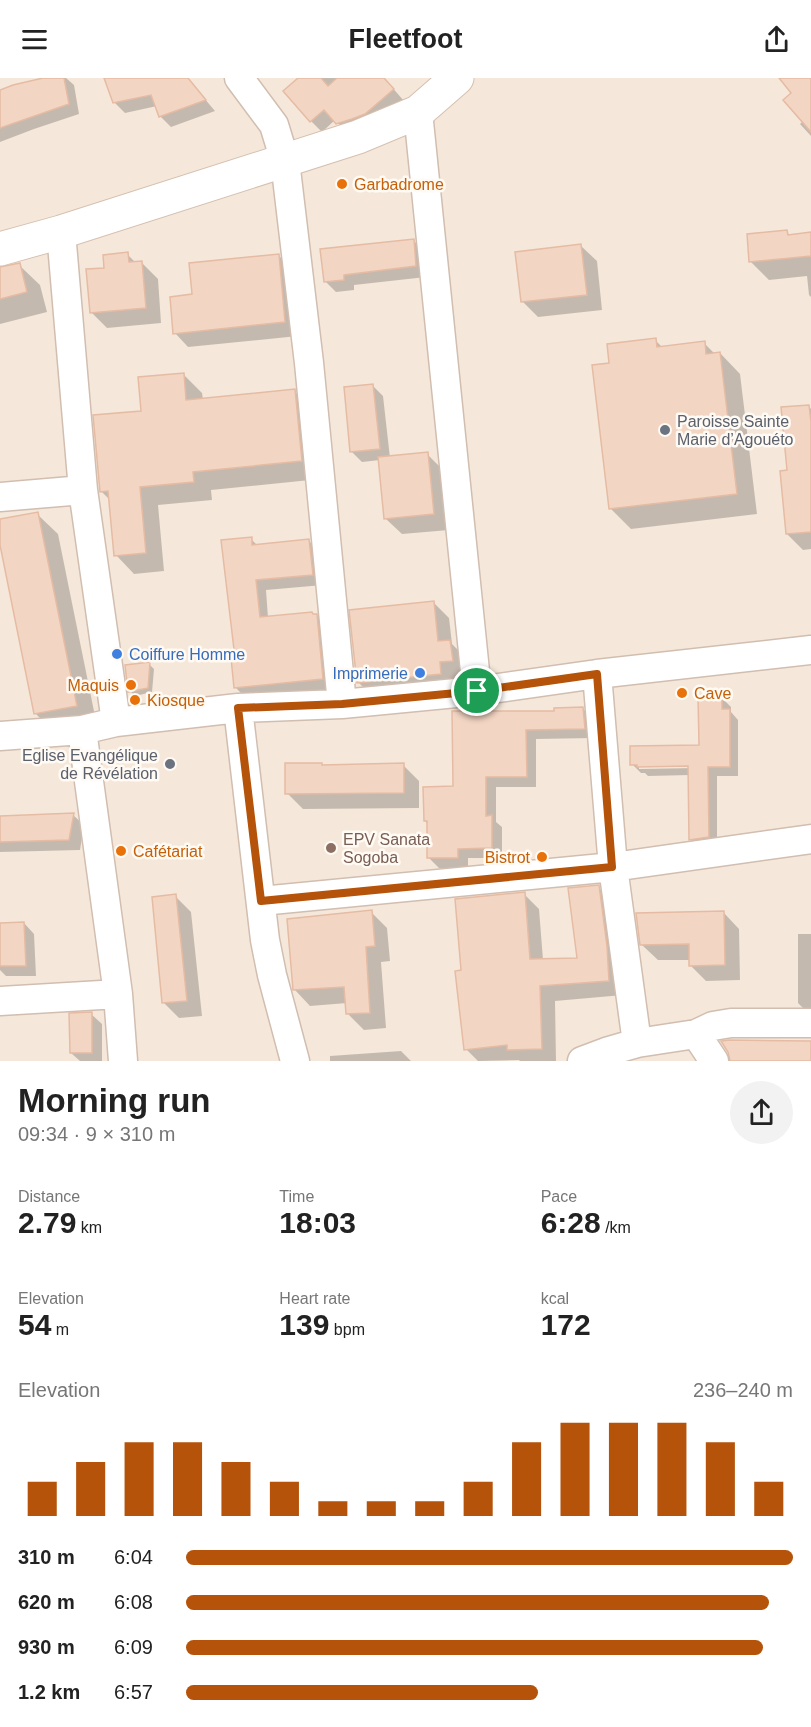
<!DOCTYPE html>
<meta charset="utf-8">
<style>
:root{--surface:#fff;--page:#f2f2f2;--text:#222;--muted:#767676;--accent:#b45309}
body{margin:0;font-family:Arial,sans-serif;background:var(--page);color:var(--text);height:100vh;display:flex;flex-direction:column;font-size:22px;white-space:nowrap}
*{box-sizing:border-box;margin:0}
p{font-size:20px;color:var(--muted)}
.icon{flex:none;width:33px;height:33px;fill:none;stroke:currentColor;stroke-width:2;stroke-linecap:round;stroke-linejoin:round}
.map{position:relative;height:983px;overflow:hidden}
.panel{display:flex;flex-direction:column;background:var(--surface);flex:1}
.panel>*{flex:none}
.pin{position:absolute;display:grid;place-items:center;width:51px;height:51px;color:#fff;margin:-26px;border:3px solid #fff;border-radius:50%;box-shadow:0 2px 6px #0007}
.round{display:grid;place-items:center;flex:none;width:63px;height:63px;border-radius:32px;background:var(--page)}
.head{display:flex;align-items:center;justify-content:space-between;height:102px;padding:0 18px}
h1{font-size:33px;font-weight:700;line-height:45px}
.metrics{display:grid;grid-template-columns:repeat(3,1fr);gap:9px;height:102px;padding:6px 18px}
.metrics div{display:grid;align-content:center}
.metrics b{font-size:30px;font-weight:700}
.metrics small{font-size:16px;font-weight:400}
.metrics p{font-size:16px}
.chart{height:168px;padding:12px 18px}
.chart p{display:flex;justify-content:space-between}
.chart svg{width:100%;height:108px;margin-top:6px;stroke:var(--accent);stroke-width:6}
ul{padding:0 18px;list-style:none;font-size:20px}
li{display:grid;grid-template-columns:96px 72px 1fr;align-items:center;height:45px}
li i{height:15px;border-radius:8px;background:var(--accent)}
header{display:flex;justify-content:space-between;align-items:center;height:78px;padding:0 18px;background:var(--surface);font-size:27px;font-weight:700}
.map>svg:first-child{display:block}
.residential{fill:#f5e8da}
.shadow{fill:#0003;fill-rule:evenodd}
.building{fill:#f3d5c3;stroke:#e6bba3;stroke-width:1.5}
.lines{fill:none;stroke-linecap:round;stroke-linejoin:round}
.street-casing{stroke:#d1beb0;stroke-width:31}
.secondary-casing{stroke:#d6c0b0;stroke-width:35}
.street{stroke:#fff;stroke-width:28}
.secondary{stroke:#fff;stroke-width:33}
.route-casing{stroke:#fff;stroke-width:12}
.route{stroke:#b45309;stroke-width:8}
.food-dot{fill:#e8710a;stroke:#fffaf3;stroke-width:2}
.worship-dot{fill:#6b7280;stroke:#fffaf3;stroke-width:2}
.shop-dot{fill:#3f7fe0;stroke:#fffaf3;stroke-width:2}
.education-dot{fill:#8d6e63;stroke:#fffaf3;stroke-width:2}
.labels{text-anchor:middle;dominant-baseline:central;stroke-width:5;stroke-linejoin:round;paint-order:stroke}
.food-label{font-size:16px;fill:#c56008;stroke:#fffaf3;text-anchor:start}
.worship-label{font-size:16px;fill:#5b616d;stroke:#fffaf3;text-anchor:start}
.shop-label{font-size:16px;fill:#366cbe;stroke:#fffaf3;text-anchor:start}
.education-label{font-size:16px;fill:#785e54;stroke:#fffaf3;text-anchor:start}
</style>
<header><svg class="icon" aria-label="menu" viewBox="0 0 24 24"><path d="M4 6h16M4 12h16M4 18h16"/></svg>Fleetfoot<svg class="icon" aria-label="share" viewBox="0 0 24 24"><path d="M12 15V3M7 8l5-5 5 5M5 13v7h14v-7"/></svg></header>
<div class="map">
<svg width="811" height="983" viewBox="0 0 811 983">
<rect width="100%" height="100%" fill="#fdf6ec"/>
<path class="residential" d="M0,0H811V983H0Z"/>
<path class="shadow" d="M49,0H66L74,7L79,36L34,51L0,64V14Z
M106,0H187L215,33L171,49L160,38L157,28L125,35L114,24Z
M297,0H384L404,23L349,57L335,42L322,54L311,43Z
M811,21V58L800,46L803,43Z
M786,154L791,158L811,156V219L809,217L807,198L769,202L751,184Z
M413,162L424,173L426,199L354,207V212L336,214L325,203Z
M581,168L597,183L602,232L538,239L522,223Z
M127,176L136,185H142L158,201L161,245L107,250L91,234L106,191Z
M279,178L293,191L298,258L188,269L175,255L194,218Z
M19,187L40,207L47,234L0,246V190Z
M655,262L663,270L704,265L715,276L720,275L740,296L757,436L631,451L611,431V286Z
M183,296L202,315L203,322L294,313L313,332L320,401L211,412L212,422L158,427L164,493L134,496L116,477L111,423L101,413L142,334Z
M373,308L383,318L390,380L427,376L443,392L449,452L402,456L386,441L380,382L362,384L351,373Z
M809,329L811,331V471L803,472L787,456Z
M37,436L58,456L97,648L56,656L36,636L0,464V443Z
M251,461L258,468L309,463L320,474L323,507L266,512L268,540L316,537L327,548L333,611L246,620L236,610L237,581Z
M433,524L449,540L452,566L466,580L468,598L455,599L456,611L374,620L358,604Z
M149,586L154,591L152,614L135,618L130,613Z
M722,620L731,629V634L738,642V698H717V767L699,770L690,761V697L648,698L645,695H641L632,686L700,668ZM696,687V690L639,691V688Z
M583,631L593,641L594,660L536,661V709H496V744L502,749V780H468V790H439L429,780L428,746L425,743L455,710L454,635L556,634Z
M321,686L324,689L403,687L419,703V730L303,731L287,715Z
M73,737L84,747L80,772L0,774V740Z
M598,809L613,824L623,917L555,923L556,983H520L519,982L478,983L466,971L463,893L524,816L539,831L543,882L578,881Z
M175,818L191,834L202,938L179,940L163,924Z
M371,834L387,850L390,883L381,884L386,950L364,952L348,936L347,925L310,928L295,912Z
M724,835L739,851L740,902L706,903L690,887V882H658L642,867Z
M24,845L34,856L36,898H6L0,892V847Z
M798,856H811V938L798,925Z
M91,936L102,946V983H80L71,975Z
M401,973L411,983H330V978Z"/>
<path class="building" d="M43,0H64L69,26L0,50V12L13,7Z
M104,0H188L206,22L159,39L151,17L113,25Z
M298,0H321L328,8L337,0H384L394,11L365,36L352,41L336,46L324,32L310,44L283,13Z
M779,0H811V54L783,22L791,15Z
M787,152L788,157L811,154V178L749,184L747,156Z
M414,161L416,188L344,197V202L324,204L320,171Z
M581,166L587,217L521,224L515,174Z
M128,174L129,184L142,183L146,230L90,235L86,191L104,190L103,177Z
M279,176L285,244L173,256L170,219L192,216L189,185Z
M20,185L27,214L0,221V189Z
M656,260L657,269L705,263L706,276L720,274L737,416L609,431L592,287L609,285L607,266Z
M184,295L186,322L295,311L302,383L193,394L194,404L140,409L146,475L114,478L108,413L100,414L93,337L141,333L138,299Z
M373,306L380,371L350,374L344,309Z
M809,327L811,344V454L786,456L780,393L787,392L781,329Z
M428,374L434,436L384,441L378,379Z
M38,434L77,628L34,636L0,467V441Z
M252,459V467L309,461L313,497L256,502L260,539L312,534L313,536H317L323,601L234,610L231,580H235L221,462Z
M434,523L438,563L450,562L453,583L440,584L441,596L357,605L349,532Z
M150,584L148,610L128,614L125,587Z
M698,619H722V631H730V689H708L709,759L689,762L688,688L637,689V687H630V668L699,667Z
M583,629L585,651L526,652L527,699H486V738L492,737V770L458,771V780H427V743H424L423,709L453,708L452,633H554V630Z
M285,685H322V687L404,685V715L285,716Z
M74,735L69,762L0,764V738Z
M599,807L607,868L609,903L540,908L542,971L507,972V967L464,972L455,893L461,892L455,821L525,814L530,881L577,880L568,810Z
M176,816L187,923L162,925L152,819Z
M372,832L375,868L366,869L370,935L346,936L344,909L293,912L287,841Z
M724,833L725,887L689,888V866L640,867L636,835Z
M24,844L26,888H0V845Z
M92,934V975H70L69,935Z
M729,962L811,963V983H730L728,974L721,963Z"/>
<g class="lines">
<defs>
<path id="street" d="M239,0L274,47L285,83L309,285L342,626
M418,34L477,613
M61,154L83,412L116,644
M0,419L83,412
M597,596L613,789L637,965
M238,630L265,862L272,897L295,983
M82,652L118,916L123,983
M0,658L82,652L116,644L238,630L342,626L477,613L597,596L811,572
M261,823L613,789L811,761
M0,923L118,916
M696,956L714,983
M582,983L606,974L637,965L696,956L713,948L731,945H811"/>
<path id="secondary" d="M0,171L61,154L358,59L418,34L457,0"/>
</defs>
<use href="#street" class="street-casing"/>
<use href="#secondary" class="secondary-casing"/>
<use href="#street" class="street"/>
<use href="#secondary" class="secondary"/>
</g>
<g class="lines">
<defs>
<path id="route" d="M597,596L612,789L261,823L238,630L342,626L477,613Z"/>
</defs>
<use href="#route" class="route-casing"/>
<use href="#route" class="route"/>
</g>
<g class="food-dot">
<circle cx="342" cy="106" r="6"/>
<circle cx="131" cy="607" r="6"/>
<circle cx="682" cy="615" r="6"/>
<circle cx="135" cy="622" r="6"/>
<circle cx="121" cy="773" r="6"/>
<circle cx="542" cy="779" r="6"/>
</g>
<g class="worship-dot">
<circle cx="665" cy="352" r="6"/>
<circle cx="170" cy="686" r="6"/>
</g>
<g class="shop-dot">
<circle cx="117" cy="576" r="6"/>
<circle cx="420" cy="595" r="6"/>
</g>
<circle class="education-dot" cx="331" cy="770" r="6"/>
<g class="labels">
<g class="food-label">
<text x="354" y="106">Garbadrome</text>
<text x="119" y="607" text-anchor="end">Maquis</text>
<text x="694" y="615">Cave</text>
<text x="147" y="622">Kiosque</text>
<text x="133" y="773">Cafétariat</text>
<text x="530" y="779" text-anchor="end">Bistrot</text>
</g>
<g class="worship-label">
<text x="677" y="343">Paroisse Sainte<tspan x="677" dy="18">Marie d’Agouéto</tspan></text>
<text x="158" y="677" text-anchor="end">Eglise Evangélique<tspan x="158" dy="18">de Révélation</tspan></text>
</g>
<g class="shop-label">
<text x="129" y="576">Coiffure Homme</text>
<text x="408" y="595" text-anchor="end">Imprimerie</text>
</g>
<g class="education-label">
<text x="343" y="761">EPV Sanata<tspan x="343" dy="18">Sogoba</tspan></text>
</g>
</g>
</svg>
<div class="pin" style="left:477px;top:613px;background:#1e9e55"><svg class="icon" aria-label="arrive" viewBox="0 0 24 24"><path d="M6 21V4h12l-3 4 3 4H6"/></svg></div>
</div>
<section class="panel">
<div class="head"><div><h1>Morning run</h1><p>09:34 · 9 × 310 m</p></div><a class="round"><svg class="icon" aria-label="share" viewBox="0 0 24 24"><path d="M12 15V3M7 8l5-5 5 5M5 13v7h14v-7"/></svg></a></div>
<div class="metrics">
<div><p>Distance</p><b>2.79<small> km</small></b></div>
<div><p>Time</p><b>18:03</b></div>
<div><p>Pace</p><b>6:28<small> /km</small></b></div>
</div>
<div class="metrics">
<div><p>Elevation</p><b>54<small> m</small></b></div>
<div><p>Heart rate</p><b>139<small> bpm</small></b></div>
<div><p>kcal</p><b>172</b></div>
</div>
<div class="chart"><p><span>Elevation</span>236–240 m</p>
<svg viewBox="0 0 160 44" preserveAspectRatio="none"><path d="M5 44V30M15 44V22M25 44V14M35 44V14M45 44V22M55 44V30M65 44V38M75 44V38M85 44V38M95 44V30M105 44V14M115 44V6M125 44V6M135 44V6M145 44V14M155 44V30"/></svg>
</div>
<ul>
<li><b>310 m</b>6:04<i style="width:100%"></i></li>
<li><b>620 m</b>6:08<i style="width:96%"></i></li>
<li><b>930 m</b>6:09<i style="width:95%"></i></li>
<li><b>1.2 km</b>6:57<i style="width:58%"></i></li>
</ul>
</section>
